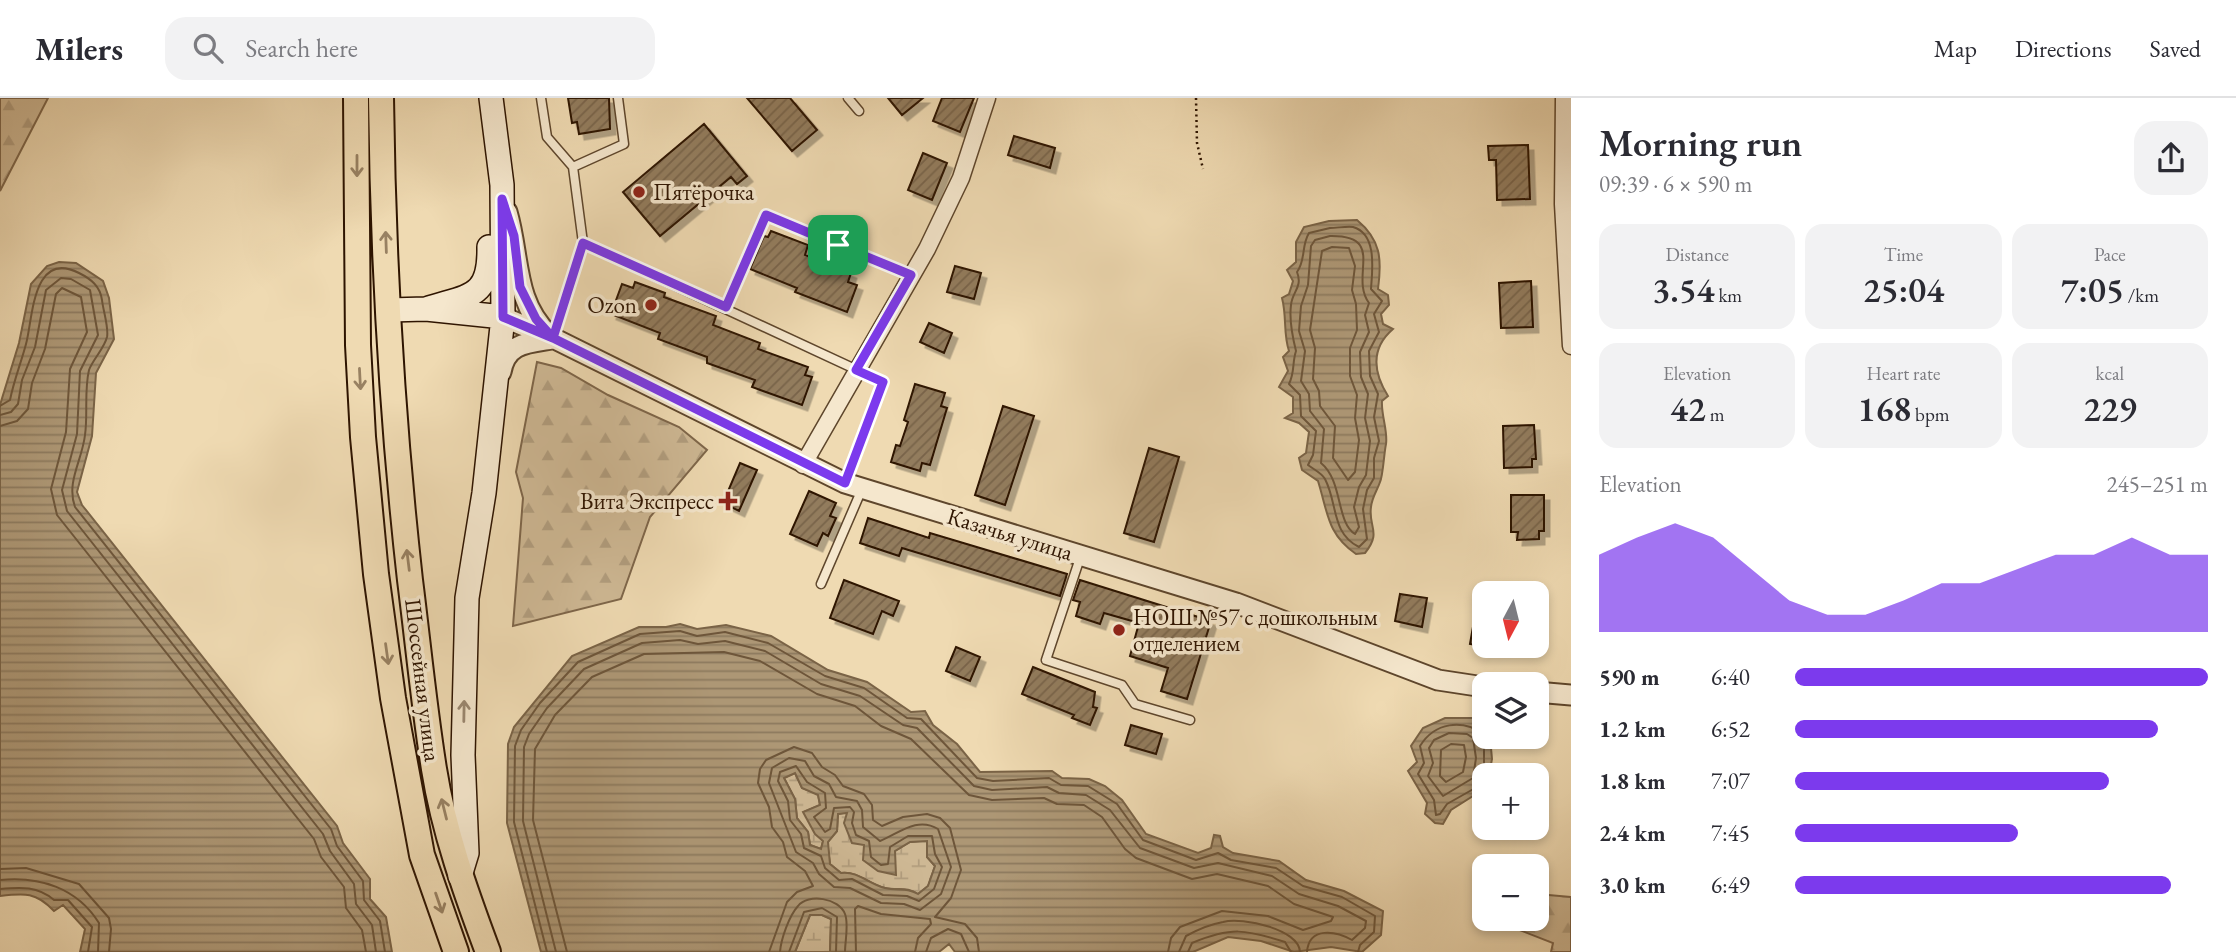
<!DOCTYPE html>
<meta charset="utf-8">
<style>
:root{--surface:#fff;--page:#f2f2f3;--text:#2b2b33;--muted:#7c7c81;--line:#e1e1e2;--accent:#7c3aed}
body{margin:0;font-family:"EB Garamond",serif;background:var(--page);color:var(--text);height:100vh;display:flex;flex-direction:column;font-size:26px;white-space:nowrap}
*{box-sizing:border-box;margin:0}
p{font-size:23px;color:var(--muted)}
.icon{flex:none;width:38px;height:38px;fill:none;stroke:currentColor;stroke-width:2;stroke-linecap:round;stroke-linejoin:round}
.map{position:relative;flex:1;overflow:hidden}
.side{display:flex;flex-direction:column;background:var(--surface);width:665px}
.side>*{flex:none}
.needle{width:46px;rotate:187deg}
.controls{position:absolute;left:1472px;top:483px;display:grid;gap:14px}
.controls a{display:grid;place-items:center;width:77px;height:77px;border-radius:14px;background:var(--surface);box-shadow:0 4px 10px #0003;font-size:35px}
.pin{position:absolute;display:grid;place-items:center;width:60px;height:60px;color:#fff;margin:-30px;border-radius:14px;box-shadow:0 4px 10px #0006}
.round{display:grid;place-items:center;flex:none;width:74px;height:74px;border-radius:21px;background:var(--page)}
.head{display:flex;align-items:center;justify-content:space-between;height:119px;padding:0 28px}
h1{font-size:38px;font-weight:600;line-height:52px}
.metrics{display:grid;grid-template-columns:repeat(3,1fr);gap:10px;height:119px;padding:7px 28px}
.metrics div{display:grid;align-content:center;border-radius:18px;background:var(--page);text-align:center}
.metrics b{font-size:35px;font-weight:600}
.metrics small{font-size:19px;font-weight:400}
.metrics p{font-size:19px}
.chart{height:196px;padding:14px 28px}
.chart p{display:flex;justify-content:space-between}
.chart svg{width:100%;height:126px;margin-top:7px;fill:var(--accent);opacity:.7}
ul{padding:0 28px;list-style:none;font-size:23px}
li{display:grid;grid-template-columns:112px 84px 1fr;align-items:center;height:52px}
li i{height:18px;border-radius:9px;background:var(--accent)}
header{display:flex;align-items:center;gap:42px;box-sizing:border-box;height:98px;padding:0 35px;background:var(--surface);border-bottom:2px solid var(--line)}
header strong{font-size:33px}
nav{display:flex;gap:38px;margin-inline-start:auto;font-size:24px}
.search{width:490px;height:63px;background:var(--page);display:flex;align-items:center;gap:18px;box-sizing:border-box;padding:0 24px;border-radius:21px;color:var(--muted);font-size:26px}
main{display:flex;flex:1;min-height:0}
.map>svg:first-child{display:block}
.forest{fill:url(#forest-firs);stroke:#7e664a;stroke-width:2}
.wetland{fill:url(#wetland-marsh);stroke:#7e664a;stroke-width:2}
.water{fill:url(#water-rules);stroke:#7a6346;stroke-width:2;fill-rule:evenodd}
.lines{fill:none;stroke-linecap:round;stroke-linejoin:round}
.shore{stroke:#6e563a;stroke-width:2}
.building{fill:url(#building-hatch);stroke:#2e1400;stroke-width:2;filter:url(#shadow)}
.service-casing{stroke:#5e462c;stroke-width:11}
.minor-casing{stroke:#5e462c;stroke-width:19}
.tertiary-casing{stroke:#5e462c;stroke-width:23}
.secondary-casing{stroke:#2e1400;stroke-width:26}
.primary-casing{stroke:#2e1400;stroke-width:28}
.path{stroke:#2e1400;stroke-width:2.5;stroke-dasharray:2 3.5;stroke-linecap:butt}
.service{stroke:#f5e7cd;stroke-width:8}
.minor{stroke:#f5e7cd;stroke-width:16}
.tertiary{stroke:#f5e7cd;stroke-width:19}
.secondary{stroke:#f5e7cd;stroke-width:23}
.primary{stroke:#efdab2;stroke-width:24}
.oneway{stroke:#988162}
.oneway2{stroke:#9b8871}
.route-casing{stroke:#fff;stroke-width:14}
.route{stroke:#7c3aed;stroke-width:9}
.poi-dot{fill:#8f2418;stroke:#f5e7cd;stroke-width:2.5}
.labels{text-anchor:middle;dominant-baseline:central;stroke-width:7;stroke-linejoin:round;paint-order:stroke}
.poi-label{font-size:23px;fill:#2e1400;stroke:#f5e7cd;text-anchor:start}
.street-label{font-size:23px;fill:#2e1400;stroke:#f5e7cd}
</style>
<header>
<strong>Milers</strong>
<div class="search"><svg class="icon" aria-label="search" viewBox="0 0 24 24"><circle cx="10" cy="10" r="6"/><path d="M15 15l6 6"/></svg>Search here</div>
<nav><a>Map</a><a>Directions</a><a>Saved</a></nav>
</header>
<main>
<div class="map">
<svg width="1571" height="854" viewBox="0 0 1571 854">
<defs>
<pattern id="forest-firs" width="22" height="20" patternUnits="userSpaceOnUse" patternTransform="scale(1.75)"><rect width="22" height="20" fill="#ceb894"/><path d="M5 1l3.5 6h-7zM16 11l3.5 6h-7z" fill="#b19d7e"/></pattern>
<pattern id="wetland-marsh" width="20" height="14" patternUnits="userSpaceOnUse" patternTransform="scale(1.75)"><rect width="20" height="14" fill="#ceb894"/><path d="M1 5h8M5 5V1M11 12h8M15 12V8" fill="none" stroke="#b19d7e"/></pattern>
<pattern id="water-rules" width="6" height="5" patternUnits="userSpaceOnUse" patternTransform="scale(1.75)"><rect width="6" height="5" fill="#ad9775"/><path d="M0 2.5h6" fill="none" stroke="#8d7a5e"/></pattern>
<pattern id="building-hatch" width="6" height="6" patternUnits="userSpaceOnUse" patternTransform="scale(1.75)"><rect width="6" height="6" fill="#927b5d"/><path d="M-1 1l2-2M0 6l6-6M5 7l2-2" fill="none" stroke="#78644a"/></pattern>
<filter id="shadow"><feDropShadow dx="5.5" dy="5.5" stdDeviation="0" flood-color="#0004"/></filter>
</defs>
<rect width="100%" height="100%" fill="#efdab2"/>
<filter id="stains"><feTurbulence type="fractalNoise" baseFrequency=".00286" numOctaves="4"/><feColorMatrix values="0 0 0 0 .2 0 0 0 0 .09 0 0 0 0 .02 0 0 0 .5 -.17"/></filter>
<radialGradient id="worn" r=".72"><stop offset=".6" stop-color="#630" stop-opacity="0"/><stop offset="1" stop-color="#630" stop-opacity=".3"/></radialGradient>
<path class="forest" d="M0,0H48L0,93Z
M537,264L561,270L608,297L679,329L707,352L650,419L621,501L513,528L523,400L516,374Z
M1537,796L1571,799V854H1551L1553,845L1491,821H1536Z"/>
<path class="wetland" d="M795,675L802,690L818,696L820,707L804,714L823,743L821,751L810,747L808,734L797,720L795,701L784,680Z
M848,714L864,746L895,753L910,744L928,742L927,759L935,768L928,788L918,796C907,788 898,793 885,790C868,786 859,773 841,775L830,766L827,744L837,733L838,716Z
M810,817H822L831,821L830,854H795Z"/>
<path class="water" d="M1357,122C1381,142 1382,161 1378,191L1388,197L1389,207L1381,216L1383,226L1393,231C1371,250 1373,274 1388,298L1382,303C1381,317 1388,333 1386,346C1384,355 1383,378 1380,384C1377,393 1372,399 1371,409C1368,429 1382,434 1365,455L1356,456C1327,436 1328,415 1318,383L1302,372L1299,360L1306,355L1309,334L1299,325L1285,320L1293,315V299L1279,289L1288,273L1283,259L1289,253C1283,235 1287,219 1282,200L1289,196L1293,183L1287,172L1296,164V144L1304,129L1329,123Z
M59,164L76,165L103,183L109,200L114,241L96,275L92,338L77,394L82,407L337,728L343,745L370,781V801L386,819L392,854H80L85,831L63,807L54,813C36,794 25,795 0,798V307L19,245L31,186L47,168Z
M680,526L697,531L726,527L771,538L828,572L867,584L911,614L925,613L933,627L957,646L980,674L1052,673L1062,680L1089,681L1105,688L1122,702L1146,736L1198,755L1211,750L1214,737L1220,738L1223,749L1233,755L1279,763L1306,782L1344,793L1383,813L1381,837L1362,854L1331,849L1294,854L1261,843L1228,839L1193,854H955L949,846L939,854H830L831,821L822,817H810L795,854H541L507,725L508,646L514,629L572,558L639,529H666ZM795,675L802,690L818,697L820,707L803,714L815,736L823,743L821,751L810,747L808,734L797,720L795,701L784,680ZM847,715L844,725L852,745L864,747L863,762L878,773L896,777L895,753L910,744L927,743V759L935,768L928,788L918,796C907,789 898,793 885,790C868,786 859,773 841,775L830,766L828,744L837,733L838,716Z
M1445,620H1474L1484,629V639H1490L1492,661L1489,677H1484V691L1451,712L1443,726L1435,725L1425,716L1427,705L1408,673L1417,664L1411,648L1423,630Z"/>
<g class="lines">
<path class="shore" d="M1330,130C1337,130 1347,128 1353,129C1378,136 1372,174 1371,191L1382,203L1374,216L1379,234L1369,253L1370,278L1378,296L1374,319L1379,343L1374,360V380L1367,392L1363,411L1367,441L1359,449C1331,435 1338,406 1325,381C1322,375 1313,371 1308,367L1313,357L1316,333L1301,318L1300,297L1289,286C1295,274 1292,265 1296,253C1292,237 1289,222 1291,207C1292,194 1303,189 1297,174C1306,162 1301,148 1309,135Z
M1330,138C1387,137 1349,178 1369,205L1365,217L1369,234L1360,254L1361,279L1368,296L1365,320L1370,343L1366,377L1359,389L1354,409L1359,429L1355,436C1336,424 1343,383 1321,365L1324,331L1310,313L1309,296L1301,283L1305,253L1299,233L1301,208L1308,187L1311,148L1315,142Z
M1332,149L1349,150L1355,168L1352,192L1356,206L1357,232L1350,250V278L1357,297L1355,320L1359,342L1355,374L1348,382L1333,360L1335,328L1320,308L1319,293L1313,281L1315,250L1310,232L1322,153Z
M0,308L10,302C14,282 21,265 26,246C33,221 32,151 79,175C91,181 100,188 102,202C103,212 109,230 107,239C104,251 93,261 89,272C84,293 88,316 85,337C82,363 66,384 75,409L331,731L337,748L363,783L364,802L380,823L385,854
M0,317L11,314L18,306L22,282L35,249L46,192L61,180L71,181L90,192L98,237L80,273L77,336L62,392L67,413L323,736L330,753L354,786L356,806L372,827L376,854
M0,328L17,323L28,311L32,285L45,251L56,196L62,190L81,199L87,234L70,271L66,334L51,391L57,417L314,741L321,759L344,789L346,810L362,832L366,854
M1449,635L1467,636L1473,640L1476,660L1473,680L1443,698L1428,678L1433,665L1429,650L1434,642Z
M1451,646L1464,647L1466,659L1463,674L1446,684L1440,678L1441,652Z
M789,660L805,663L814,678L829,686L836,699L857,703L862,712L863,729L880,743C898,736 917,718 938,731L951,769L941,796L920,812L904,806L881,805L850,790L834,789L819,776L813,765L796,754L769,685L772,670Z
M796,668L807,684L825,695L826,710L814,719L825,734L830,731L834,710L850,709L854,714L852,725L856,737L869,743L871,759L881,767L888,766L890,749L908,738H932L935,756L942,769L934,791L919,803L907,798L883,797L852,781L839,782L825,770L821,758L804,750L801,736L790,722L788,703L778,683L780,674Z
M1484,680V636C1462,621 1435,624 1420,648L1424,665L1418,676L1434,702L1436,717L1440,716L1447,706L1484,685
M0,771L26,770L79,786L109,820L111,831L109,854
M0,782C40,778 77,790 99,825L98,854
M0,791C21,789 38,788 54,802H68L92,829L88,854
M547,854L514,724L515,648L521,632L540,605L578,564L640,536L680,533L697,538L725,534L768,545L825,578L864,590L907,620L921,621L977,680L993,683L1049,680L1061,687L1088,688L1117,706L1143,742L1196,762L1218,755L1231,762L1276,770L1303,788L1342,799L1375,818L1374,834L1360,847L1358,854
M556,854L523,723L524,649L529,636L547,610L584,571L642,545L680,542L698,546L725,543L765,553L821,586L860,598L903,627L917,630L974,688L992,692L1047,689L1059,695L1086,697L1110,712L1140,750L1194,770L1218,765L1272,778L1299,796L1338,808L1366,823L1365,830L1352,842C1336,833 1309,828 1307,854
M567,854L533,722L535,651L555,617L592,579L644,556L724,554L760,563L817,596L855,608L881,628L911,641L969,697L992,702L1044,700L1057,706L1084,707L1102,719L1125,751L1136,760L1192,781L1217,776L1268,788L1294,806L1333,819L1331,823L1303,832L1268,818L1222,813L1180,829L1171,840L1168,854
M769,854L787,804L797,794L813,788L805,773L787,759L783,744L772,729L769,709L758,685L760,671L766,662L794,649L812,655L822,669L835,677L843,688L864,696L872,707L873,722L882,728L903,719L927,716L940,720L950,730L961,772L951,800L935,819L965,826L977,840L979,854
M780,854C781,841 789,818 798,808C808,795 839,800 845,816C849,826 845,843 845,854
M789,854L804,814L822,810L837,819L836,854
M856,854L855,811L858,808L881,816L930,821L931,826L918,840L915,854
M926,854L931,840L948,831L961,836L969,854
M1179,854L1186,838C1197,832 1211,826 1223,824C1243,819 1299,831 1300,854
M1188,854L1192,845C1231,829 1245,831 1285,844L1291,854"/>
</g>
<path class="building" d="M568,0H609L610,31L579,36L577,24L572,25Z
M747,0H790L817,32L792,53Z
M888,0H923L902,17Z
M942,0H974L960,34L933,23Z
M704,26L747,78L737,86L731,79L660,138L623,94Z
M1014,38L1055,50L1050,70L1008,57Z
M1528,47L1530,101L1497,102L1496,62H1489L1488,48Z
M923,55L947,65L932,102L908,92Z
M771,133L808,147L805,157L851,175L848,184L857,187L847,214L795,194L797,190L750,171L764,138L768,139Z
M955,168L981,175L974,201L947,194Z
M1531,183L1533,229L1501,230L1499,185Z
M635,184L665,195L664,199L716,218L713,227L760,245L758,251L808,269L805,277L812,279L802,307L752,289L755,282L707,265V259L658,241L660,235L611,216L622,186L633,190Z
M929,225L952,235L944,255L920,244Z
M915,286L945,295L941,308L947,310L930,367L922,365L920,373L891,364L896,347L900,348L908,324L904,322Z
M1003,308L1034,318L1005,407L975,397Z
M1534,327L1536,361H1532V369L1504,370L1503,328Z
M1149,350L1179,359L1154,444L1124,435Z
M740,365L757,372L739,413L723,405Z
M809,393L836,405L830,418L836,420L828,438L823,435L817,448L790,436Z
M1511,397H1544V433H1539V441L1517,442L1518,434H1511Z
M868,420L929,440L930,435L1067,476L1060,498L902,450L899,458L860,445Z
M844,482L899,503L893,518L882,513L873,536L830,520Z
M1080,482L1211,523L1187,601L1161,593L1168,570L1130,558L1139,525L1104,515L1100,526L1076,518L1080,504L1073,502Z
M1400,496L1427,500L1422,529L1395,523Z
M1477,506L1484,507L1482,548L1470,546Z
M956,549L980,559L970,583L946,573Z
M1033,569L1095,594L1093,609L1097,610L1090,627L1072,620L1074,617L1022,596Z
M1131,627L1162,636L1156,656L1125,647Z"/>
<g class="lines">
<defs>
<path id="service" d="M541,0L547,39L573,69L583,145
M848,0L859,13
M573,69L624,46L618,0
M726,209L766,117L911,177
M554,238L583,145L883,284L845,385
M1081,457L1046,562L1122,587L1135,606L1190,622
M821,486L862,391"/>
<path id="minor" d="M1564,0L1563,106L1571,248
M803,367L927,151L961,80L987,0"/>
<path id="tertiary" d="M507,114C520,157 513,203 549,237
M503,219L553,240L845,385L1236,505L1438,582L1484,589
M501,274C506,245 527,245 552,241
M1536,594L1571,597"/>
<path id="secondary" d="M426,211C469,197 490,201 489,149
M389,212L426,211L503,219
M460,778L467,755L463,657L467,500L484,395L503,219L502,87L491,0"/>
<path id="primary" d="M356,0L358,247L363,339L376,476L393,600L422,757L456,854
M381,0C383,161 392,322 410,482C418,545 424,609 434,671C444,734 466,795 488,854"/>
</defs>
<use href="#service" class="service-casing"/>
<use href="#minor" class="minor-casing"/>
<use href="#tertiary" class="tertiary-casing"/>
<use href="#secondary" class="secondary-casing"/>
<use href="#primary" class="primary-casing"/>
<path class="path" d="M1196,0L1197,45L1203,71"/>
<use href="#service" class="service"/>
<use href="#minor" class="minor"/>
<use href="#tertiary" class="tertiary"/>
<use href="#secondary" class="secondary"/>
<use href="#primary" class="primary"/>
</g>
<defs><path id="oneway-shaft" d="M-6 0H5M1.5-3L5.5 0L1.5 3" fill="none" stroke-width="1.6" stroke-linecap="round" stroke-linejoin="round" transform="scale(1.75)"/></defs>
<g class="oneway">
<use href="#oneway-shaft" transform="translate(357 68) rotate(90)"/>
<use href="#oneway-shaft" transform="translate(386 144) rotate(-92)"/>
<use href="#oneway-shaft" transform="translate(360 281) rotate(87)"/>
<use href="#oneway-shaft" transform="translate(408 462) rotate(-97)"/>
<use href="#oneway-shaft" transform="translate(387 556) rotate(82)"/>
<use href="#oneway-shaft" transform="translate(444 711) rotate(-104)"/>
<use href="#oneway-shaft" transform="translate(439 805) rotate(71)"/>
</g>
<use class="oneway2" href="#oneway-shaft" transform="translate(464 613) rotate(-89)"/>
<g class="lines">
<defs>
<path id="route" d="M838,147L766,117L726,209L583,145L553,240L503,219L502,101L514,138L520,189L536,221L553,240L845,385L883,284L856,272L911,177L838,147"/>
</defs>
<use href="#route" class="route-casing"/>
<use href="#route" class="route"/>
</g>
<g class="poi-dot">
<circle cx="639" cy="94" r="7"/>
<circle cx="651" cy="207" r="7"/>
<path d="M724.5 392.5h7v7h7v7h-7v7h-7v-7h-7v-7h7z"/>
<circle cx="1119" cy="532" r="7"/>
</g>
<g class="labels">
<g class="poi-label">
<text x="653" y="94">Пятёрочка</text>
<text x="637" y="207" text-anchor="end">Ozon</text>
<text x="714" y="403" text-anchor="end">Вита Экспресс</text>
<text x="1133" y="519">НОШ №57 с дошкольным<tspan x="1133" dy="26">отделением</tspan></text>
</g>
<g class="street-label">
<text transform="translate(1010 436) rotate(17)">Казачья улица</text>
<text transform="translate(423 582) rotate(83)">Шоссейная улица</text>
</g>
</g>
<rect width="100%" height="100%" filter="url(#stains)"/>
<rect width="100%" height="100%" fill="url(#worn)"/>
</svg>
<div class="controls">
<a><svg class="needle" viewBox="-14 -14 28 28"><path d="M0-13l5 13h-10z" fill="#e53935"/><path d="M0 13l5-13h-10z" fill="#7c7c81"/></svg></a>
<a><svg class="icon" aria-label="layers" viewBox="0 0 24 24"><path d="M12 4l9 5-9 5-9-5zM3 14l9 5 9-5"/></svg></a>
<a>+</a>
<a>−</a>
</div>
<div class="pin" style="left:838px;top:147px;background:#1e9e55"><svg class="icon" aria-label="arrive" viewBox="0 0 24 24"><path d="M6 21V4h12l-3 4 3 4H6"/></svg></div>
</div>
<section class="side">
<div class="head"><div><h1>Morning run</h1><p>09:39 · 6 × 590 m</p></div><a class="round"><svg class="icon" aria-label="share" viewBox="0 0 24 24"><path d="M12 15V3M7 8l5-5 5 5M5 13v7h14v-7"/></svg></a></div>
<div class="metrics">
<div><p>Distance</p><b>3.54<small> km</small></b></div>
<div><p>Time</p><b>25:04</b></div>
<div><p>Pace</p><b>7:05<small> /km</small></b></div>
</div>
<div class="metrics">
<div><p>Elevation</p><b>42<small> m</small></b></div>
<div><p>Heart rate</p><b>168<small> bpm</small></b></div>
<div><p>kcal</p><b>229</b></div>
</div>
<div class="chart"><p><span>Elevation</span>245–251 m</p>
<svg viewBox="0 0 160 44" preserveAspectRatio="none"><path d="M0 44V17L10 11L20 6L30 11L40 22L50 33L60 38L70 38L80 33L90 27L100 27L110 22L120 17L130 17L140 11L150 17L160 17V44z"/></svg>
</div>
<ul>
<li><b>590 m</b>6:40<i style="width:100%"></i></li>
<li><b>1.2 km</b>6:52<i style="width:88%"></i></li>
<li><b>1.8 km</b>7:07<i style="width:76%"></i></li>
<li><b>2.4 km</b>7:45<i style="width:54%"></i></li>
<li><b>3.0 km</b>6:49<i style="width:91%"></i></li>
</ul>
</section>
</main>
